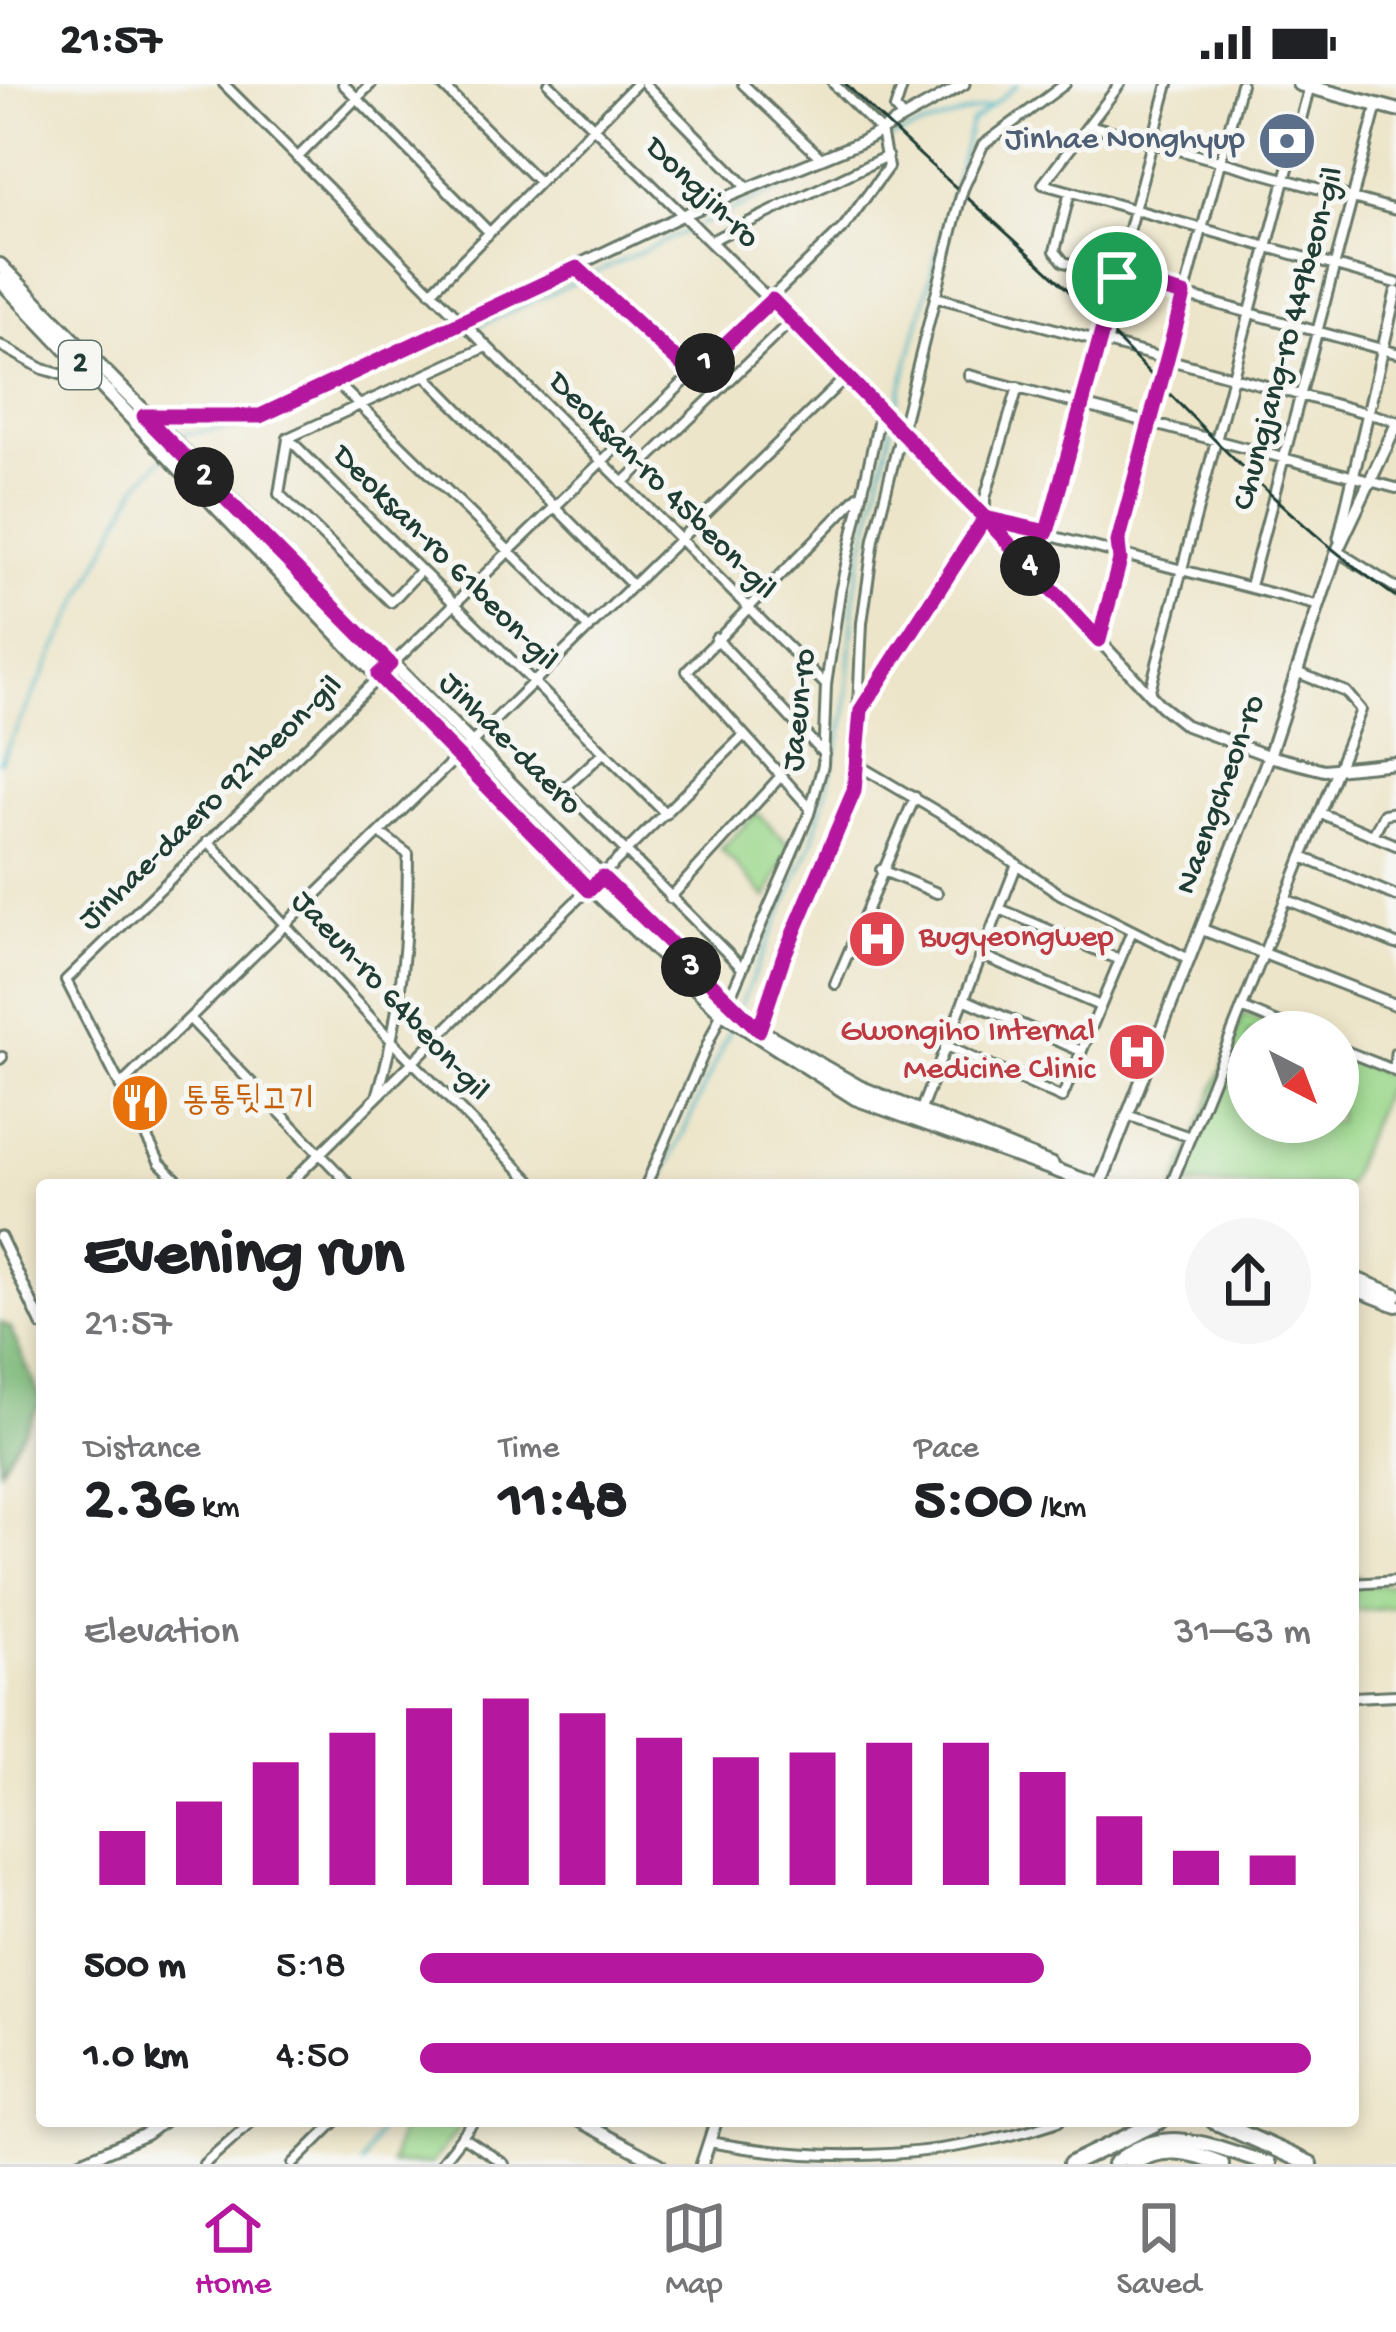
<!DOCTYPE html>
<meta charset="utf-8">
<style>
:root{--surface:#fff;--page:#f6f6f6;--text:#202124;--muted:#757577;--line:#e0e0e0;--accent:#b5179e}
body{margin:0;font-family:"Gochi Hand","Poor Story",sans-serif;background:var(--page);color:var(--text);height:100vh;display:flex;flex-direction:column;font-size:45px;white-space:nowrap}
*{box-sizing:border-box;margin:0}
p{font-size:39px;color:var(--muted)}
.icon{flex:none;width:66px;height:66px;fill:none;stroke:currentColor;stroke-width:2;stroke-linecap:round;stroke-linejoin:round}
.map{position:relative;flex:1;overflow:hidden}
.sheet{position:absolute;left:36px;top:1095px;width:1323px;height:948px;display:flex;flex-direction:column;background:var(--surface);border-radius:12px;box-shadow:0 6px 18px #0003}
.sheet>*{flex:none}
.needle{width:78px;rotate:138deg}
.tools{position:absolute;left:1227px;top:927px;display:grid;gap:24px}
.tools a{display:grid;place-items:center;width:132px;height:132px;border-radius:50%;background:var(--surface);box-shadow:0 6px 18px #0003;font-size:60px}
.pin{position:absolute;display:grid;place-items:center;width:102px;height:102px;color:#fff;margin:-51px;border:6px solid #fff;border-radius:50%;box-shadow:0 3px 12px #0007}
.km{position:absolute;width:60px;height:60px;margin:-30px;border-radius:50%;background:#222;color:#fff;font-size:33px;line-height:60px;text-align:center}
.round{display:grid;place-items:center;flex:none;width:126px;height:126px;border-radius:63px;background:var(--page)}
.overview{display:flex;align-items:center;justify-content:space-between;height:204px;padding:0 48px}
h1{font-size:66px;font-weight:700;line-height:90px}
.stats{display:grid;grid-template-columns:repeat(3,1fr);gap:18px;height:204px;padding:12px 48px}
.stats div{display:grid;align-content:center}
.stats b{font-size:60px;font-weight:700}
.stats small{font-size:33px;font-weight:400}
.stats p{font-size:33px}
.chart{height:336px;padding:24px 48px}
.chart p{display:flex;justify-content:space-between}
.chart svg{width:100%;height:216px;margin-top:12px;stroke:var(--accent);stroke-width:6}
ul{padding:0 48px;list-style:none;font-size:39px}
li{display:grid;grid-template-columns:192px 144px 1fr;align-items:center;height:90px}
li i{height:30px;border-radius:15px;background:var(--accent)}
.status{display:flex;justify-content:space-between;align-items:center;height:84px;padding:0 60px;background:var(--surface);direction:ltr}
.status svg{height:33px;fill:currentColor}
.tabs{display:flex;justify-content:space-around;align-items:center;height:168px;border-top:3px solid var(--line);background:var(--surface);font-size:33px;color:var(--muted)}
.tabs a{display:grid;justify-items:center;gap:6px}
.tabs .current{color:var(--accent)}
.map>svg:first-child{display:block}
.green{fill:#9bd88c;stroke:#5d8a60;stroke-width:3}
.forest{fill:#7cb878;stroke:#4e7a56;stroke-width:3}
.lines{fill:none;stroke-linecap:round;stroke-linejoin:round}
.stream{stroke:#48b5c4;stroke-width:3}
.minor-casing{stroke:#677868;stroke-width:14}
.tertiary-casing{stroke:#677868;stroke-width:15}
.secondary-casing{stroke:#677868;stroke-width:16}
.primary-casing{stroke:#677868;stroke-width:18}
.trunk-casing{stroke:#677868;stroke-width:20}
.minor{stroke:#fff;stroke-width:8}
.tertiary{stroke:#fff;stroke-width:9}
.secondary{stroke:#fff;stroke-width:10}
.primary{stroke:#fff;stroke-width:12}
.trunk{stroke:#fff;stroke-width:14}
.rail{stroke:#1f3d34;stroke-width:3}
.minor-bridge-casing{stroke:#677868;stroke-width:14;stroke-linecap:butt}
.minor-bridge{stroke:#fff;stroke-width:8}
.route-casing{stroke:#fff;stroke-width:24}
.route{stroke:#b5179e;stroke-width:15}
.labels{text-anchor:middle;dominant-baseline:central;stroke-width:10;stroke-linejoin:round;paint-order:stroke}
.shield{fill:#f6f6f2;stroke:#60746d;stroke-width:3}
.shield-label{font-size:30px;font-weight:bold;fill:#1f3d34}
.service-label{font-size:33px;fill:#4e5e75;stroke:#f6f6f2;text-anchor:end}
.street-label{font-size:33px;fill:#1f3d34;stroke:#f6f6f2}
.health-label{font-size:33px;fill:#be3a42;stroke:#f6f6f2;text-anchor:start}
.food-label{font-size:33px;fill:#c56008;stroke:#f6f6f2;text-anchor:start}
</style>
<div class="status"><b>21:57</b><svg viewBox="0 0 49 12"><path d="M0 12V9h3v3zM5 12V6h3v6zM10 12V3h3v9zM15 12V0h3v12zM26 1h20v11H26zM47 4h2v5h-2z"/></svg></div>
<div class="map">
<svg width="1396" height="2080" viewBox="0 0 1396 2080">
<rect width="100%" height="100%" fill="#f6f6f2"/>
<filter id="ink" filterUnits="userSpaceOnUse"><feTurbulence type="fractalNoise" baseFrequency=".00833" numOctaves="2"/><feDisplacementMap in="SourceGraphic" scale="24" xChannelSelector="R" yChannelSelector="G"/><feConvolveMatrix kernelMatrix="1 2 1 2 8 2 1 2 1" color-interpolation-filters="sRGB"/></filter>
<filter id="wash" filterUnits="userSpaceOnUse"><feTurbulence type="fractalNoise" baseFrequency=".004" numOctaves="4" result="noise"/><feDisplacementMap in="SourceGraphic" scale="48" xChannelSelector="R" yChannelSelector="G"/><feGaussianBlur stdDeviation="2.7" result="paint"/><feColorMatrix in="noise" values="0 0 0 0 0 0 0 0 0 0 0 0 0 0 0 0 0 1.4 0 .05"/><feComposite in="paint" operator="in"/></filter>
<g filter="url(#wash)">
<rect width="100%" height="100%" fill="#ede5c9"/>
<path class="green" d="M757,729L790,762L767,814L721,765Z
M1244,930L1286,948H1248V1038H1338V970L1390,992L1347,1101H1176Z
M1353,1489L1371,1502L1396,1501V1523L1353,1526Z
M402,2037H465L431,2080H391Z"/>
<path class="forest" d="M0,1238L10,1244L42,1317L0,1385Z"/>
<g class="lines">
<path class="stream" d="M700,141L895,52L992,21
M590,191L691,145
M894,333L971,39L1018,0
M177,358L184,350L265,339L582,195
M0,678L137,402L163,374
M738,926L813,757L846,630L855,503L892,342
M659,1101L733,940
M362,2080L383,2037"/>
</g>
</g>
<g filter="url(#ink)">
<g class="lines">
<defs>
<path id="minor" d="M224,0L826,601
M343,0L489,148
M441,0L539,98
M549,0L683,131
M645,0L748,104
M743,0L821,74
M903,0L895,25L903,34
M1120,0L1043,100L1396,199
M1089,41L1396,126
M297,74L371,0
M963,105L983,61L1065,0
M1070,108L1055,167L1064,178L1396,269
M710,157L887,72
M577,184L693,291
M431,208L636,0
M940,214L1396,337
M0,261L43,285L98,301
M425,291L633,502
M969,291L1396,404
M335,297L589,545
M288,354L666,730
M288,354L486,263
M288,355L279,410L391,518L421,486
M623,399L791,237
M985,434V414L1018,303
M986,435L1316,521
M1337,467L1396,504
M1036,489L1168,0
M1250,502L1377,21
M716,554L824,670
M1099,556L1120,476L1118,458L1241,0
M1149,610L1310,1
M862,624L985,434
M604,668L564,705L741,883
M858,681L958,740L1060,810L1189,875
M810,724L687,587L858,412
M1320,729L1396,761
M1373,751L1384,730L1396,728
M208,757L394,959L535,1101
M1302,773L1396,812
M881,786L937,809
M670,814L780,693
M1285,815L1396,860
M1000,825L1120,876
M981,871L1100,922
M835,900L915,713
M964,915L1081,967
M728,918L809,730L823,681L826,601L840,508L881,326
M1242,924L1300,948
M190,935L350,1101
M760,945L783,874L854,707L862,539L874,455L959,119
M946,962L1062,1014L1132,847
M1338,964L1396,987
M0,975L2,973
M120,1002L847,292
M377,1013C401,933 408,853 408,770L380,749
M920,1028L1017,780
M1127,1031L1190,1053
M182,1101L160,1079L66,896L844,143L888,83L881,47L834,0
M288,1101L742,653
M646,1101L721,930
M1171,1101L1361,626L1346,608L1296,588
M1353,1500L1396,1497
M1353,1613L1396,1611
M462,2052L504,2080
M709,2058C828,2080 944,2076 1059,2037
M204,2080L252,2037
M293,2080L336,2037
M440,2080L474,2037"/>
<path id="tertiary" d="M683,131L901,346L1161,622L1185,641L1269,672
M150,332H260L683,131L861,58L964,0
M1339,454L1396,208
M1201,845L1396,921
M1395,987L1396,969
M0,1153L42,1241"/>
<path id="secondary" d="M1269,672L1324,686L1396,679
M1100,1101L1269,672L1337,467L1396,342
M579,2037L660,2080
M76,2080L146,2050L163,2037
M702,2080L716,2037"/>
<path id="primary" d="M1299,0L1396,26
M0,181L727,920L759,946L859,1003L1052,1081
M0,196L457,675L721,928L855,1014L1097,1101
M1353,1194L1396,1211
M1353,1204L1396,1221
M1114,2080C1163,2036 1215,2063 1269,2080"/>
<path id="trunk" d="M1214,2037L1310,2080
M1071,2080L1160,2037
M1131,2080C1161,2061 1190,2066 1221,2080"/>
</defs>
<use href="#minor" class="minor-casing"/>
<use href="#tertiary" class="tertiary-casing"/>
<use href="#secondary" class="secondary-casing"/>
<use href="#primary" class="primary-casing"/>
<use href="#trunk" class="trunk-casing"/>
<use href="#minor" class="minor"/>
<use href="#tertiary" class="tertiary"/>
<use href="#secondary" class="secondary"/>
<use href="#primary" class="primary"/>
<use href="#trunk" class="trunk"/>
<path class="rail" d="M846,0C917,73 996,136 1068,206C1173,310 1274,429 1396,513"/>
<defs>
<path id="minor-bridge" d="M959,119L963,105"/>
</defs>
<use href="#minor-bridge" class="minor-bridge-casing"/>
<use href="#minor-bridge" class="minor-bridge"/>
</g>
</g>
<g class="lines" filter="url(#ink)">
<defs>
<path id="route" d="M1117,193L1047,448L985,434L772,216L693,291L577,184L260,332H144L390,580L378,591L589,806L602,793L759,946L783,874L854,707L861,626L985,434L1099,556L1120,476L1118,458L1184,211L1117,193"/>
</defs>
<use href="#route" class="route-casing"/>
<use href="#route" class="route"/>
</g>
<defs>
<symbol id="bank-disc" viewBox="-11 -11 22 22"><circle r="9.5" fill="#5c6f8a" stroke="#f6f6f2"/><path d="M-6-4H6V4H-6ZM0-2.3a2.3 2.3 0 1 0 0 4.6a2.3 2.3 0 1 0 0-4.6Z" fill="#fff"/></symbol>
<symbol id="hospital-disc" viewBox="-11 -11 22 22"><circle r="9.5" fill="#e0444e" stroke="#f6f6f2"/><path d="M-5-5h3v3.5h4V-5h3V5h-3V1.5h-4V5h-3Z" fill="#fff"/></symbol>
<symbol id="restaurant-disc" viewBox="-11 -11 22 22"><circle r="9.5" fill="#e8710a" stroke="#f6f6f2"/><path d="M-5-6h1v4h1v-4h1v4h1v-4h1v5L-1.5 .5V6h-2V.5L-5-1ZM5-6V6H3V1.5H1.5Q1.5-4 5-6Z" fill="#fff"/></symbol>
</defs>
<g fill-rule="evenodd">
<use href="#bank-disc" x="1254" y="24" width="66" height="66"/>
<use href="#hospital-disc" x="844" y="822" width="66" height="66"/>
<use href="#hospital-disc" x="1104" y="935" width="66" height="66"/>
<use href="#restaurant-disc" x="107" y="986" width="66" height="66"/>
</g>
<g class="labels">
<rect class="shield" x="59" y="257" width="42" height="48" rx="9"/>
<g class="shield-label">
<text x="80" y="281">2</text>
</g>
<g class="service-label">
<text x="1245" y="57">Jinhae Nonghyup</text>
</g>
<g class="street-label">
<text transform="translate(701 110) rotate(44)">Dongjin-ro</text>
<text transform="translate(1290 255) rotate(-75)">Chungjang-ro 449beon-gil</text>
<text transform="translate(661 403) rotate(45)">Deoksan-ro 45beon-gil</text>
<text transform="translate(444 475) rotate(45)">Deoksan-ro 61beon-gil</text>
<text transform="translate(801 626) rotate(-84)">Jaeun-ro</text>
<text transform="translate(509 661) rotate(45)">Jinhae-daero</text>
<text transform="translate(1222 711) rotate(-70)">Naengcheon-ro</text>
<text transform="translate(212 720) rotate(-44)">Jinhae-daero 921beon-gil</text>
<text transform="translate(389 913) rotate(47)">Jaeun-ro 64beon-gil</text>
</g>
<g class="health-label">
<text x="919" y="855">Bugyeongwep</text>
<text x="1095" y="949" text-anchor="end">Gwongiho Internal<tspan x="1095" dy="38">Medicine Clinic</tspan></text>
</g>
<g class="food-label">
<text x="182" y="1019">통통뒷고기</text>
</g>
</g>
</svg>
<div class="tools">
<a><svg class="needle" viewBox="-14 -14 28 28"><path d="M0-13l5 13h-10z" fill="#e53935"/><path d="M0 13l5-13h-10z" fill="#757577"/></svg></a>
</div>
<div class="pin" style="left:1117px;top:193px;background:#1e9e55"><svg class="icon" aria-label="arrive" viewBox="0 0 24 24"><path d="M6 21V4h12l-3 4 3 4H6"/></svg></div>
<b class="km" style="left:705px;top:279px">1</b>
<b class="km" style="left:204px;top:393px">2</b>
<b class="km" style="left:691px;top:883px">3</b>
<b class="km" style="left:1030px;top:482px">4</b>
<section class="sheet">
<div class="overview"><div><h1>Evening run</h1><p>21:57</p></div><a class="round"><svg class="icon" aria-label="share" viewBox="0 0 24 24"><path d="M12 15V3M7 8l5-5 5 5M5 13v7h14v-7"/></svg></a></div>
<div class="stats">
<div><p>Distance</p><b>2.36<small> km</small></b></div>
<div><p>Time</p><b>11:48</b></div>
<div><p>Pace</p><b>5:00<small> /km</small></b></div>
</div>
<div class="chart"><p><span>Elevation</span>31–63 m</p>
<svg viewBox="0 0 160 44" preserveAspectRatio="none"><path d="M5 44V33M15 44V27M25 44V19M35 44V13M45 44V8M55 44V6M65 44V9M75 44V14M85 44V18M95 44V17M105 44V15M115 44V15M125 44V21M135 44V30M145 44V37M155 44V38"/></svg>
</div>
<ul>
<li><b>500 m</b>5:18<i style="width:70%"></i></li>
<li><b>1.0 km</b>4:50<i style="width:100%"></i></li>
</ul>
</section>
</div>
<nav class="tabs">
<a class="current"><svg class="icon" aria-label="home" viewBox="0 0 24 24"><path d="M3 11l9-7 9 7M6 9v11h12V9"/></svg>Home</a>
<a><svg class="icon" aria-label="map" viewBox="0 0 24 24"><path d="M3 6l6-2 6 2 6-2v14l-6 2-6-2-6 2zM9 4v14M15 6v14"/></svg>Map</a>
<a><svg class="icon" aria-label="saved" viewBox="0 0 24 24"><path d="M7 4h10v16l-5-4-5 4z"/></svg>Saved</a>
</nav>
